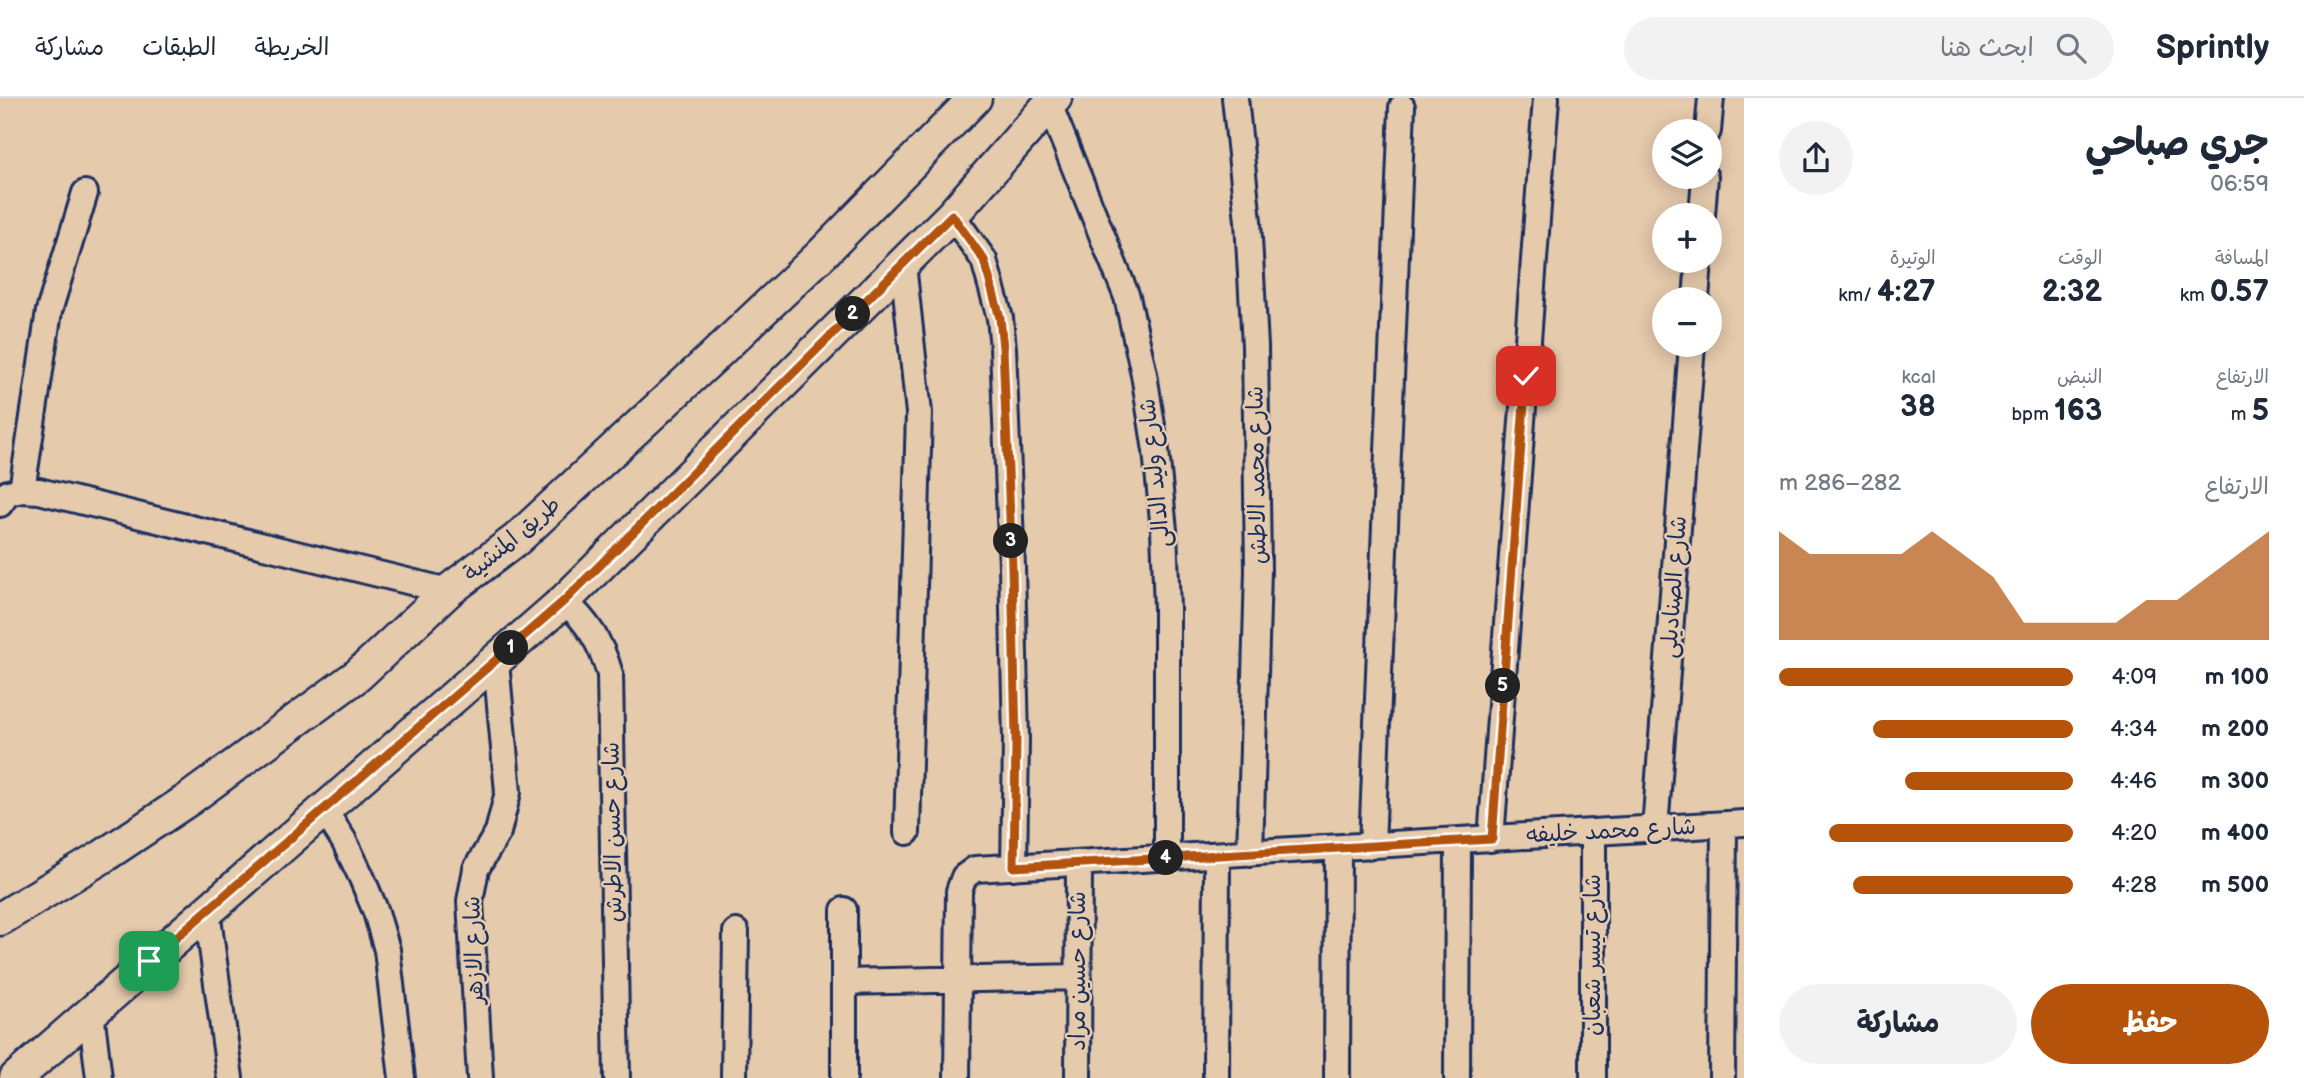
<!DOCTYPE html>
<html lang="ar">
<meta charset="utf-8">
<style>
:root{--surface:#fff;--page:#f2f2f3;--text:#1f2937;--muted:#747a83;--line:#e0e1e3;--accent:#b45309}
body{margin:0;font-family:"Balsamiq Sans","Playpen Sans Arabic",sans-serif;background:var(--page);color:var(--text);direction:rtl;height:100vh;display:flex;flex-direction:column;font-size:26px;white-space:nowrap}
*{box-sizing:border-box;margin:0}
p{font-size:23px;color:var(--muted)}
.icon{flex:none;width:38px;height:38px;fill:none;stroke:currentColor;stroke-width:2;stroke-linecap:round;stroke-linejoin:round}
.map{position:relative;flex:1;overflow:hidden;direction:ltr}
.panel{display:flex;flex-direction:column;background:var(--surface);width:560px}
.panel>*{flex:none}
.buttons{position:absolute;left:1652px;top:21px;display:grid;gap:14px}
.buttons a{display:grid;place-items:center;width:70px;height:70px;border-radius:50%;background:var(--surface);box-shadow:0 4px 18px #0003;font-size:35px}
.pin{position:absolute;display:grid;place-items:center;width:60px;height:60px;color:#fff;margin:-30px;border-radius:14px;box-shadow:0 4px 10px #0006}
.km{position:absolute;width:35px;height:35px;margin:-18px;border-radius:50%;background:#222;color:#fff;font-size:19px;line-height:35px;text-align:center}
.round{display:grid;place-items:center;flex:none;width:74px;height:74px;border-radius:37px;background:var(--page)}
.head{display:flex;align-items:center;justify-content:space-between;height:119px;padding:0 35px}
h1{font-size:38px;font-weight:700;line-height:52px}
.metrics{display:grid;grid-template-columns:repeat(3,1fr);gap:10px;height:119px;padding:7px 35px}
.metrics div{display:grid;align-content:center}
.metrics b{font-size:30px;font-weight:700}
.metrics small{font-size:19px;font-weight:400}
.metrics p{font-size:19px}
.chart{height:196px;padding:14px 35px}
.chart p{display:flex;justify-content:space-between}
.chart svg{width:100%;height:126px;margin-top:7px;fill:var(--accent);opacity:.7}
.cta{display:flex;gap:14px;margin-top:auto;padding:14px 35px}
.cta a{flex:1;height:80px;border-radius:42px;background:var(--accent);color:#fff;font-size:28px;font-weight:700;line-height:80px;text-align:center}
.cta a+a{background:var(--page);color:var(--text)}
ul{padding:0 35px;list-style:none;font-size:23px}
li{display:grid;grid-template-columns:112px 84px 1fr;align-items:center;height:52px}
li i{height:18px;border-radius:9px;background:var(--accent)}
header{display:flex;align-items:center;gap:42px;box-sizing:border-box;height:98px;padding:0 35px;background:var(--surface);border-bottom:2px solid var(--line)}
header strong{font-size:33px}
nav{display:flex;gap:38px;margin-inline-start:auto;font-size:24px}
.search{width:490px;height:63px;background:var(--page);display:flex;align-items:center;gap:18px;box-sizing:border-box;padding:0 24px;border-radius:38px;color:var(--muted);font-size:26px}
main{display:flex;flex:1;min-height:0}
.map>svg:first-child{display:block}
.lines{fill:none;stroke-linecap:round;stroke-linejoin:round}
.minor-casing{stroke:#1b2f5e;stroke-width:30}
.tertiary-casing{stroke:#1b2f5e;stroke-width:37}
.minor{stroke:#e5caac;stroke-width:24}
.tertiary{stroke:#e5caac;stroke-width:32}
.route-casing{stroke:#fff;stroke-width:14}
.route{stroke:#b45309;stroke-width:9}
.labels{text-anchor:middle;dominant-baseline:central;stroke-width:5;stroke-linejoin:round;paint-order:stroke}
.street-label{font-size:23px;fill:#1b2f5e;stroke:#e5caac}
</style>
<header>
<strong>Sprintly</strong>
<div class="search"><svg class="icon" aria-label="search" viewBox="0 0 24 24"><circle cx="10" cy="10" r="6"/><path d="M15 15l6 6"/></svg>ابحث هنا</div>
<nav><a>الخريطة</a><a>الطبقات</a><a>مشاركة</a></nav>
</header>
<main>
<section class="panel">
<div class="head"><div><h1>جري صباحي</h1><p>06:59</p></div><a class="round"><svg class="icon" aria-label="share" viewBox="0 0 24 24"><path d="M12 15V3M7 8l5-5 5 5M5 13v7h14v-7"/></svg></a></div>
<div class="metrics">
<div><p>المسافة</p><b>0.57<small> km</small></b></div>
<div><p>الوقت</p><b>2:32</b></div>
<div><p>الوتيرة</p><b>4:27<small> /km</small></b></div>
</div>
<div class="metrics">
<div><p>الارتفاع</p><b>5<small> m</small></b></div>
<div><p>النبض</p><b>163<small> bpm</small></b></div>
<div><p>kcal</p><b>38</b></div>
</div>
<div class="chart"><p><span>الارتفاع</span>282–286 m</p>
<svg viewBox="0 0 160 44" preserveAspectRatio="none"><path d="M0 44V6L10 14L20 14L30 14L40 14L50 6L60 14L70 22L80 38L90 38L100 38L110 38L120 30L130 30L140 22L150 14L160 6V44z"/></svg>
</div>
<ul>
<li><b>100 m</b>4:09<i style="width:100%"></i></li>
<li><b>200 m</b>4:34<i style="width:68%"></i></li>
<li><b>300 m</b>4:46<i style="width:57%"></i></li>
<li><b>400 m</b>4:20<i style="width:83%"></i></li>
<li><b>500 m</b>4:28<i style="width:75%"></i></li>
</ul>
<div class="cta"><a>حفظ</a><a>مشاركة</a></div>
</section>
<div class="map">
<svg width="1744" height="980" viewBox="0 0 1744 980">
<rect width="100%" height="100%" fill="#e5caac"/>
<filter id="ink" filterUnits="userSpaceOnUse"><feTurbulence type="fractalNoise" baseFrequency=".0143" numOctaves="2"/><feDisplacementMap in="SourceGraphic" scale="14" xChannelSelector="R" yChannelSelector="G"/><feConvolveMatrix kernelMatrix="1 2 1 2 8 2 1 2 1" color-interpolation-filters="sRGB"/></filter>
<g filter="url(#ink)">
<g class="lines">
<defs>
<path id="minor" d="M1235,0L1248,123L1255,248L1258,472L1250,755
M1049,6L1127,199L1144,276L1156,353L1164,432L1167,511V760
M1708,33L1711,0
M952,117L984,162L1000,220L1003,250L1012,469L1016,642L1014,769
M1702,117L1705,79
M903,166L919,315L907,734
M1696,201L1699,163
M22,392L49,213L85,95
M0,406L8,395L22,392L39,393L448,493
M564,503C588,524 601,545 610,576L617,980
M323,710L344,743L361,778L376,814L387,852L402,980
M1655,731L1692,247
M1593,735V980
M1491,741L1546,0
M1372,748L1402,9
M207,813L230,980
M844,884L1078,879
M91,914L99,980
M480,980L470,803L476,771L498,734L508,694L496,564
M734,980L736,834
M844,980V812
M957,980L959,793L964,779L975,771L1744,725
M1078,980L1079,765
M1216,980L1217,757
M1337,980L1338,750
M1457,980L1458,743
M1722,980L1724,727"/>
<path id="tertiary" d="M0,821L102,759L189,701L358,577L448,493L517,441L711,261L821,157L975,0
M16,980L564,503L952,117L1055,0"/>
</defs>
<use href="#minor" class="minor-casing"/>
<use href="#tertiary" class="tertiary-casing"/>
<use href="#minor" class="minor"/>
<use href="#tertiary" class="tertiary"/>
</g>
</g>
<g class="lines" filter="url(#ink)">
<defs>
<path id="route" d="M149,863L564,503L952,117L984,162L1000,220L1003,250L1012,469L1016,642L1014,769L1492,741L1526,278"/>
</defs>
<use href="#route" class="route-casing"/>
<use href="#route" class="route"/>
</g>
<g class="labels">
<g class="street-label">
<text transform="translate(1155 375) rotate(-96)">شارع وليد الدالى</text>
<text transform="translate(1257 377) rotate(-91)">شارع محمد الاطش</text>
<text transform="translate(512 441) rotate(-40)">طريق المنشية</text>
<text transform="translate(1674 489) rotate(-86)">شارع الصناديلى</text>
<text transform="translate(1611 733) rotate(-3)">شارع محمد خليفه</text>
<text transform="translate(613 734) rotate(-91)">شارع حسن الاطرش</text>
<text transform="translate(474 852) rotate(-92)">شارع الازهر</text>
<text transform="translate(1593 857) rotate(-90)">شارع تيسر شعبان</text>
<text transform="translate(1078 873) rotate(-90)">شارع حسين مراد</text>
</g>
</g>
</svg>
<div class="buttons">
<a><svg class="icon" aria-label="layers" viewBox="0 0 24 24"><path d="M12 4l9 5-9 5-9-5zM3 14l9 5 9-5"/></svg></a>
<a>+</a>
<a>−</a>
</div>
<div class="pin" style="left:149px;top:863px;background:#1e9e55"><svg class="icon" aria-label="arrive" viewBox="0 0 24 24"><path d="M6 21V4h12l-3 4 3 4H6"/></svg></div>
<div class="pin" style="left:1526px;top:278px;background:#d93025"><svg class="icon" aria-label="check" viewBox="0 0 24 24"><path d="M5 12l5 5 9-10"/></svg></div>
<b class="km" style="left:511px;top:550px">1</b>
<b class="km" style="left:853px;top:216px">2</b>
<b class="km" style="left:1011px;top:443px">3</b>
<b class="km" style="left:1166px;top:760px">4</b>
<b class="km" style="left:1503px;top:588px">5</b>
</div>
</main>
